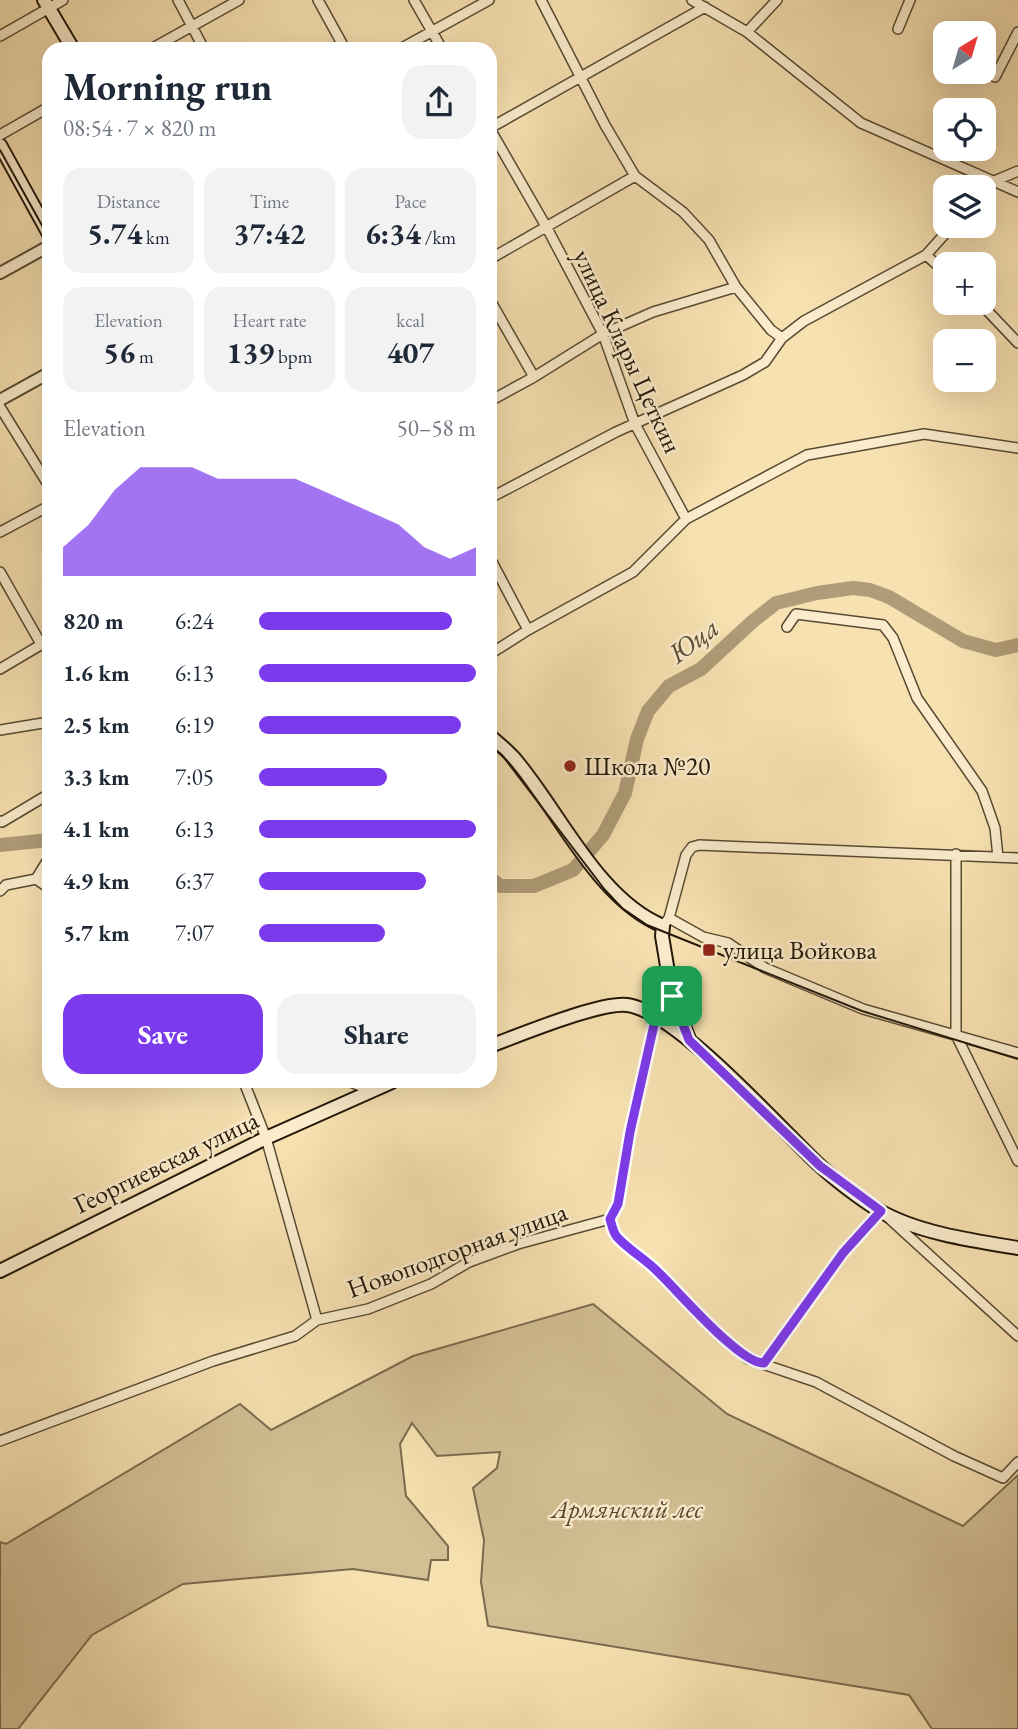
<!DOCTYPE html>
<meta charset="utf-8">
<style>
:root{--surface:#fff;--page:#f2f2f3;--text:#1f2937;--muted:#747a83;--accent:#7c3aed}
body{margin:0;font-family:"EB Garamond",serif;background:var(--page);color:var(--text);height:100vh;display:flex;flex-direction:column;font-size:26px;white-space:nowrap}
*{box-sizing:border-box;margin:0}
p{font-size:23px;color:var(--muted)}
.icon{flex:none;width:38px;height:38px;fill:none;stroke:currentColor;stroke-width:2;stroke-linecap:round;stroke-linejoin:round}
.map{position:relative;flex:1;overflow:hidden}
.drawer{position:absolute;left:42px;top:42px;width:455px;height:1046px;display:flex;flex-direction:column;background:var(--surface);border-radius:21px;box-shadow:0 7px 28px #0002}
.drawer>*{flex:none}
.needle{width:46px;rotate:37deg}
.buttons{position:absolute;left:933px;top:21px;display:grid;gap:14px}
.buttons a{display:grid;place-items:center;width:63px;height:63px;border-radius:14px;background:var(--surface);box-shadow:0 7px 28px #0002;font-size:35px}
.pin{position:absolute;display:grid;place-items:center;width:60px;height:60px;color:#fff;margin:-30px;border-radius:14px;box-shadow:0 4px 10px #0006}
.round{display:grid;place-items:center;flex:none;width:74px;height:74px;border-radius:21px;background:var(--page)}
.headline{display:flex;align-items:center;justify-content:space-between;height:119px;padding:0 21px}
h1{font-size:38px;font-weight:700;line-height:52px}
.metrics{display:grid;grid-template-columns:repeat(3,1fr);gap:10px;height:119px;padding:7px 21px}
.metrics div{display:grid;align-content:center;border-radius:18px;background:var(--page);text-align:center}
.metrics b{font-size:30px;font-weight:700}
.metrics small{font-size:19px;font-weight:400}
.metrics p{font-size:19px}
.chart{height:196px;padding:14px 21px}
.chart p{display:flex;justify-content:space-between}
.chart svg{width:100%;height:126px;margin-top:7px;fill:var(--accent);opacity:.7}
.primary-button{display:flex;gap:14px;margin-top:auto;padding:14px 21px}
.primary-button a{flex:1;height:80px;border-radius:21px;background:var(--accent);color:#fff;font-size:28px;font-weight:700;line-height:80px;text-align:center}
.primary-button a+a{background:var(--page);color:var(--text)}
ul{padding:0 21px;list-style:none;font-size:23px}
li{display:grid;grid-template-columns:112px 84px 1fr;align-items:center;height:52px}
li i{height:18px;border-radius:9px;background:var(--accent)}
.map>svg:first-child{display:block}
.green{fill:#d3bf94;stroke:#7b6b4e;stroke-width:2}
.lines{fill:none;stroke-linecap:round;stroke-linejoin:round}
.river{stroke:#af9c78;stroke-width:14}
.minor-casing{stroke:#584a32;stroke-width:12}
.tertiary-casing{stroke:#584a32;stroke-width:14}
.secondary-casing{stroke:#231708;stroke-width:16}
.minor{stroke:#faeccc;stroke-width:9}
.tertiary{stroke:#faeccc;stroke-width:10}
.secondary{stroke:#faeccc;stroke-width:12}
.tram{stroke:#231708;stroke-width:2}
.route-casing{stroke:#fff;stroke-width:14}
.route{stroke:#7c3aed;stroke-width:9}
.poi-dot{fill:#8f2418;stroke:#faeccc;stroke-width:2.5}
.labels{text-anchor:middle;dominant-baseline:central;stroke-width:5;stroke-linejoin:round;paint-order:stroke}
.street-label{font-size:26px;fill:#231708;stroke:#faeccc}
.poi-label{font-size:26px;fill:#231708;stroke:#faeccc;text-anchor:start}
.park-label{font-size:26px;font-style:italic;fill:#584932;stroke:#faeccc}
.water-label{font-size:28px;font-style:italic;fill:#5b4c35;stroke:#faeccc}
</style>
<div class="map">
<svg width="1018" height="1729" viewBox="0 0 1018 1729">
<rect width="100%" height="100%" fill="#f7e1b1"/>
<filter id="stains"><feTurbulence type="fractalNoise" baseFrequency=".00286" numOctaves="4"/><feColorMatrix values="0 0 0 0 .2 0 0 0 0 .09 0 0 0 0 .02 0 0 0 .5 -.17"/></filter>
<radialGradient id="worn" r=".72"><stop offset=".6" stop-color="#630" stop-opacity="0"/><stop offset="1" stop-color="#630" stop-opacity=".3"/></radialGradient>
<path class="green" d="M593,1304L727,1414L963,1526L1018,1475V1729H932L909,1695L488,1626L481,1582L484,1540L473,1488L497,1468L500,1452L437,1456L412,1423L400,1444L406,1496L448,1546V1560H431L428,1580L353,1569L183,1584L92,1635L18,1729H0V1542L6,1544L240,1404L271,1430L413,1356Z"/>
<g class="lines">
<path class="river" d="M0,845L49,840
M490,878L500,886H534L573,870L603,835L625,793L637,739L648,711L669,686L701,669L752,622L776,603L817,593L853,588L870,590L889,597L963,641L996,650L1018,645"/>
<defs>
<path id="minor" d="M178,0L204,49
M318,0L345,49
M414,0L442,49
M541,0L605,125L635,176L683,212L709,240L736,287L771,330L782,338
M692,0L747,32L861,123L1018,192
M898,29L910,0
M747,32L777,0
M0,36L63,0
M151,49L239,0
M400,49L489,0
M995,77L1018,32
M490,128L705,7
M490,129L547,228L603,334L635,424L686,519
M0,135L49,107
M984,191L992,182L1018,171
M926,255L945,272
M490,259L635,176
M490,300L534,377
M980,303L1018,343
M490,401L534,377L603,334L653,312L736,287
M0,407L49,486
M490,498L616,432L743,375L765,362L782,338L804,321L926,255L952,226
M0,532L49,506
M490,558L528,630
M0,572L41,644
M787,627L796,614L883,625L893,638L917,698L982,791L995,828L998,857
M490,654L528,630L633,572L686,519L807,455L924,434L1018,448
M0,669L49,640
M0,730L49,722
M0,821L2,822L49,794
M956,854V1035L1018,1161
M36,879L49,888
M0,891L6,885L36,879L49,858
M669,918L703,937L728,943L765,968L863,1009L1018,1053
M663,926L669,918L686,855L692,847L699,845L1018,858
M244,1082L266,1138L317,1320
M350,1082L371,1090
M610,1219L618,1204L630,1132L656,1016
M764,1363L843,1253L881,1211L1018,1336
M0,1441L213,1361L295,1336L317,1320L368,1309L431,1284L469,1262L518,1244L610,1219L615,1236L657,1271L720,1335L748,1359L816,1382L954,1456L1003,1478L1018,1462"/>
<path id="tertiary" d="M0,273L49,246
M0,400L49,373"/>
<path id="secondary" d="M44,0L73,49
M0,145L49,234
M490,736C498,743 507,750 514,758C559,810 597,899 663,926L662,936L672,996L689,1039
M490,1046C520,1035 599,1002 627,1005C676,1011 778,1126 817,1163C834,1179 860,1199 880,1211C918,1233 975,1241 1018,1248
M0,1271L266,1138L392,1082"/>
</defs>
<use href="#minor" class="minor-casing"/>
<use href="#tertiary" class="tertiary-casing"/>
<use href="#secondary" class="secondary-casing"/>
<use href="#minor" class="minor"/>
<use href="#tertiary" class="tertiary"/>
<use href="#secondary" class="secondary"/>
<path class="tram" d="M0,150L49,238
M490,745L502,755L605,890L622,908L647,925L862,1011L1018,1059"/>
</g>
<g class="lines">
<defs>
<path id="route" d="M672,996L689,1040L820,1166L881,1211L843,1253L764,1363C741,1365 678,1291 659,1273C647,1260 630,1251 618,1238C613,1234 612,1225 610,1219L618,1204L630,1132L656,1016L666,1008Z"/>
</defs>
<use href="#route" class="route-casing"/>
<use href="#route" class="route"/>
</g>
<g class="poi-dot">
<circle cx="570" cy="766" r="7"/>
<rect x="702" y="943" width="14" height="14" rx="3.5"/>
</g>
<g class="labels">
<g class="street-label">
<text transform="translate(628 351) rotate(65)">улица Клары Цеткин</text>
<text transform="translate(166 1162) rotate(-26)">Георгиевская улица</text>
<text transform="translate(457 1250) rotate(-20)">Новоподгорная улица</text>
</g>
<g class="poi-label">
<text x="584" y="766">Школа №20</text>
<text x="723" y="950">улица Войкова</text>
</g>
<g class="park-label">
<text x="627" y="1509">Армянский лес</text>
</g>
<g class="water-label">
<text transform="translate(693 640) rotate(-37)">Юца</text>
</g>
</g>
<rect width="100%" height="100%" filter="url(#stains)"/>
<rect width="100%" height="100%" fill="url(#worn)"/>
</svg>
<div class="buttons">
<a><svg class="needle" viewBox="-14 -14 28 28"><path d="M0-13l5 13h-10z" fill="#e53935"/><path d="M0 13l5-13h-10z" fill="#747a83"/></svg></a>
<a><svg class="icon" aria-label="locate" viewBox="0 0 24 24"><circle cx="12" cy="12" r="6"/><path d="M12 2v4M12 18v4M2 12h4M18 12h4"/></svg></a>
<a><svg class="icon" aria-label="layers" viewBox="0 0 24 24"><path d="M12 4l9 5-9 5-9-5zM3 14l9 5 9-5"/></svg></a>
<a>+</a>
<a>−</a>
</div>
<div class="pin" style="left:672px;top:996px;background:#1e9e55"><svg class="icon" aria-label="arrive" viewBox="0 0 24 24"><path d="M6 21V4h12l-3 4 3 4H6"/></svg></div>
<section class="drawer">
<div class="headline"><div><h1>Morning run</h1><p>08:54 · 7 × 820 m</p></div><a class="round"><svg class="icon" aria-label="share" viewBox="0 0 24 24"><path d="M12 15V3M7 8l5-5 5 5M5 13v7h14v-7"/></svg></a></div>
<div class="metrics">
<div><p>Distance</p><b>5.74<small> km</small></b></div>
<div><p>Time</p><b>37:42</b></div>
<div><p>Pace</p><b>6:34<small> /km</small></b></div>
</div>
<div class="metrics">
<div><p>Elevation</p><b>56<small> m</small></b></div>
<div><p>Heart rate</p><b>139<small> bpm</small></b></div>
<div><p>kcal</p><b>407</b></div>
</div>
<div class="chart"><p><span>Elevation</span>50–58 m</p>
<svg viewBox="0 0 160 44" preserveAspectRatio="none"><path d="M0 44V34L10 26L20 14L30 6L40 6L50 6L60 10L70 10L80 10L90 10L100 14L110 18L120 22L130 26L140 34L150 38L160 34V44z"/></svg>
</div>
<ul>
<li><b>820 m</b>6:24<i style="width:89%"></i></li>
<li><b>1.6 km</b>6:13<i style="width:100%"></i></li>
<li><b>2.5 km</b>6:19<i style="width:93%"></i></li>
<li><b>3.3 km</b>7:05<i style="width:59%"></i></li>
<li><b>4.1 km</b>6:13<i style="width:100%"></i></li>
<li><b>4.9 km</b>6:37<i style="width:77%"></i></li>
<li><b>5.7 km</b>7:07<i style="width:58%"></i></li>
</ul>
<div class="primary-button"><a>Save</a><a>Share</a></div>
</section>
</div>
